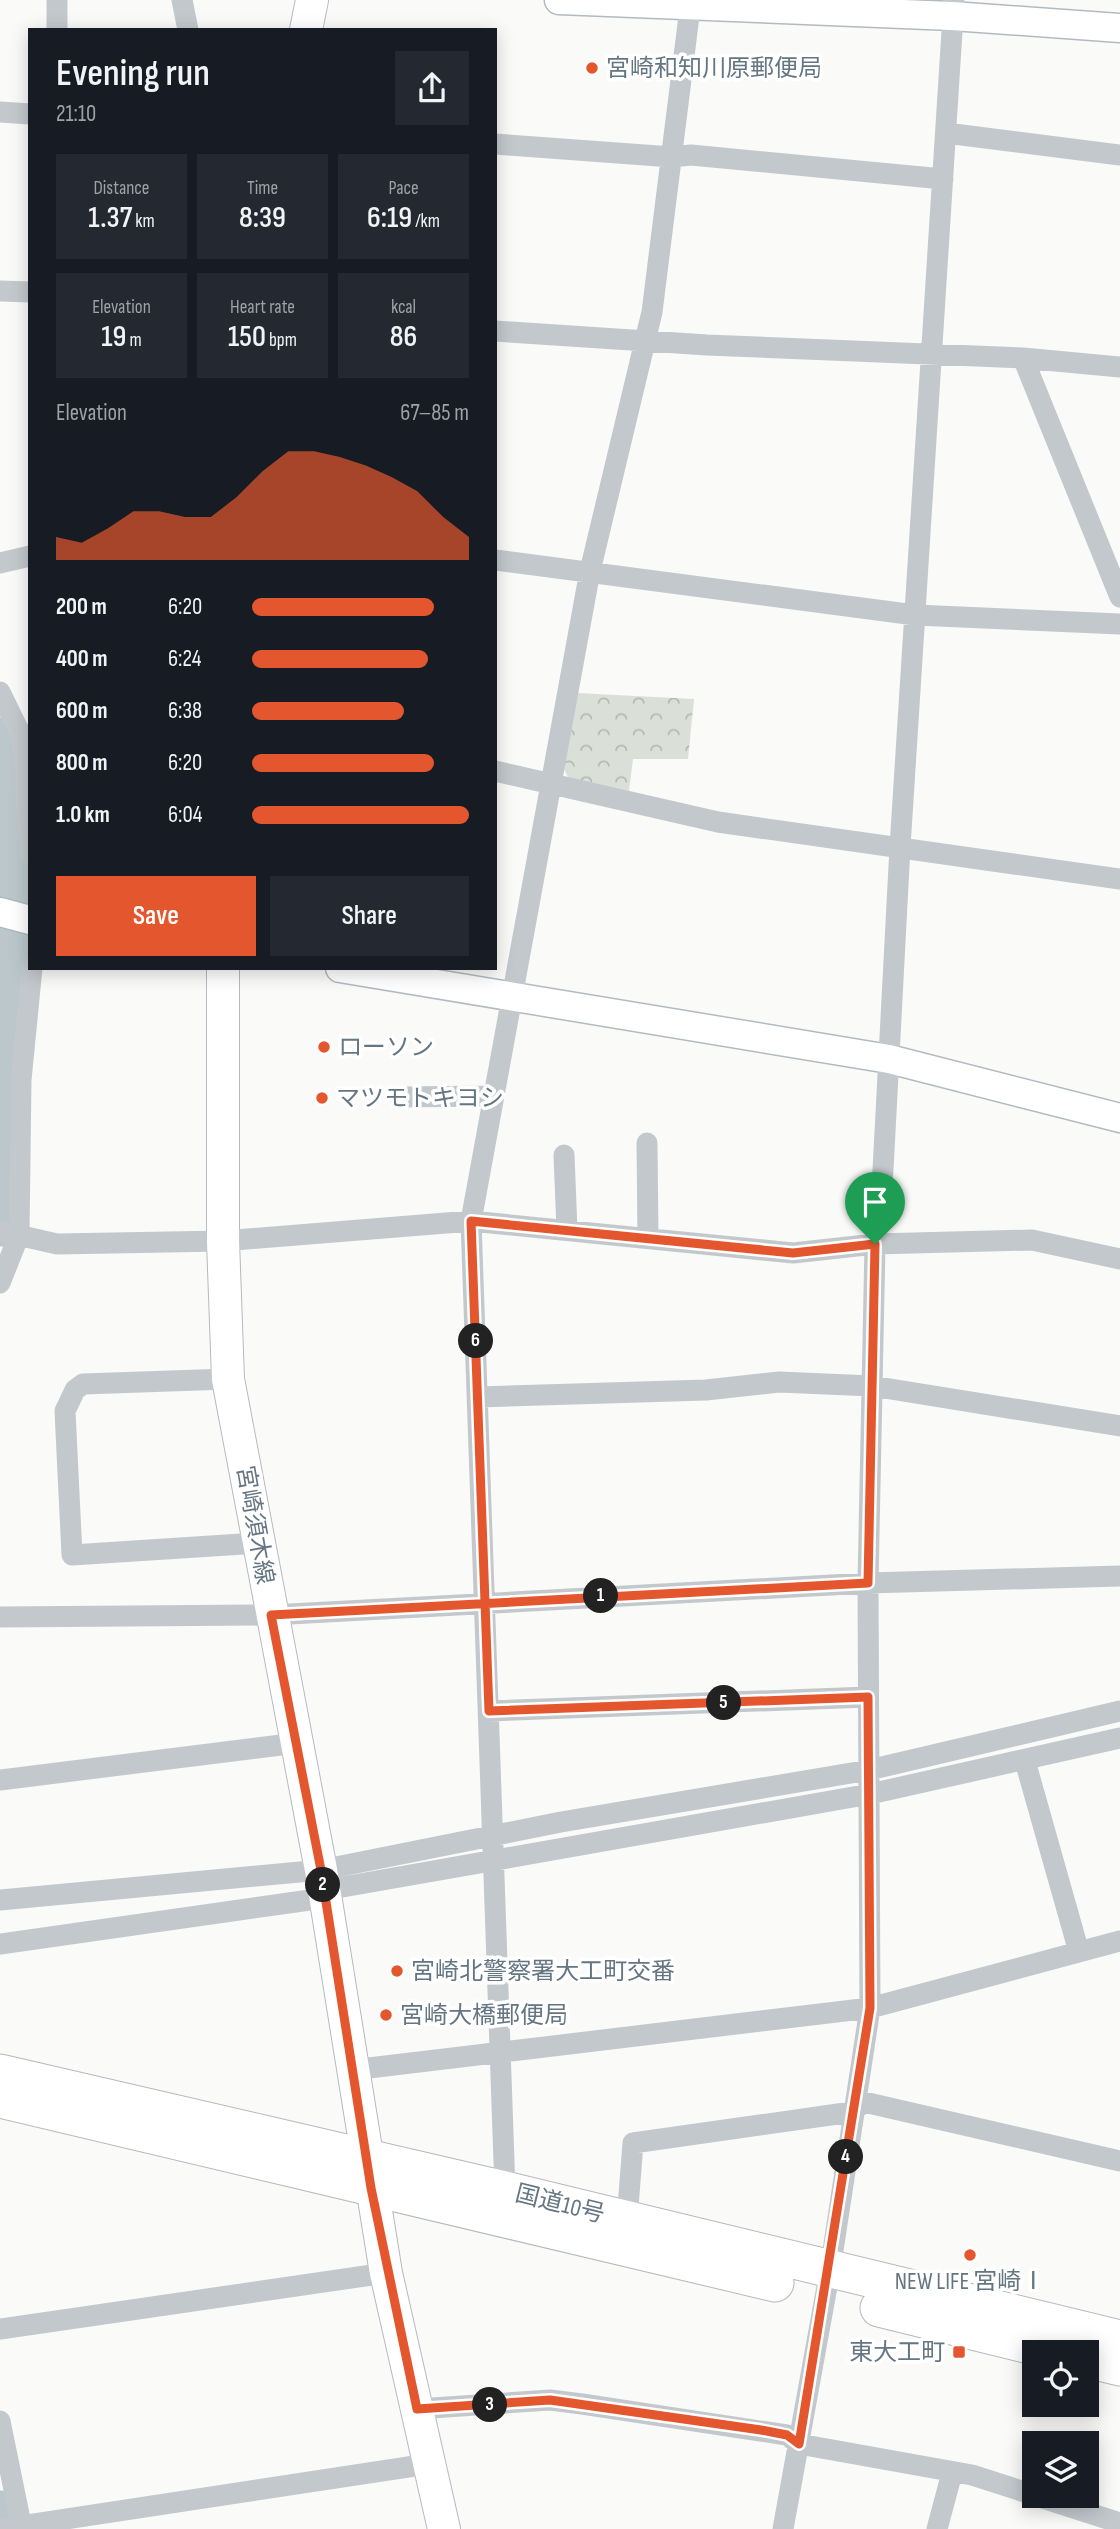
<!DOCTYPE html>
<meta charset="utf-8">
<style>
:root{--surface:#171b24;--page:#242831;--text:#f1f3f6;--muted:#9ea1a6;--accent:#e4572e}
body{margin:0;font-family:"Sofia Sans Condensed","Noto Sans JP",sans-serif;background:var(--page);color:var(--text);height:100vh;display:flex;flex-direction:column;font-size:26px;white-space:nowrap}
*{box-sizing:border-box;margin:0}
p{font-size:23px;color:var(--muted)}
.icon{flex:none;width:38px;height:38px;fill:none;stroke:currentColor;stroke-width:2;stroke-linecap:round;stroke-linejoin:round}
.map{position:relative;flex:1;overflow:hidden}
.panel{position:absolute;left:28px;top:28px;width:469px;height:942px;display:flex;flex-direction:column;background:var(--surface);border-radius:0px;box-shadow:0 4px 18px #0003}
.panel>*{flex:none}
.tools{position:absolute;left:1022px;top:2340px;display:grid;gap:14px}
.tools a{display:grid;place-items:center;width:77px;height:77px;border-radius:0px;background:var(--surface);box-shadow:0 4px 18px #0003;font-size:35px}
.pin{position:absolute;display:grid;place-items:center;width:60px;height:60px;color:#fff;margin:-72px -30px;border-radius:50% 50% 50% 0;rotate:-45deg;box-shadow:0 0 7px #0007}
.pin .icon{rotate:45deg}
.km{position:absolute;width:35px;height:35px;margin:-18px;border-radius:50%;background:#222;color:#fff;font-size:19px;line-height:35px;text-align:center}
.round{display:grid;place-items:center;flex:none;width:74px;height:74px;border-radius:0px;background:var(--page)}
.summary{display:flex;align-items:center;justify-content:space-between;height:119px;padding:0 28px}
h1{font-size:38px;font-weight:600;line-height:52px}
.metrics{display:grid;grid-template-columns:repeat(3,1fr);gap:10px;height:119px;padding:7px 28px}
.metrics div{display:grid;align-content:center;border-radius:0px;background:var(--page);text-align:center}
.metrics b{font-size:30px;font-weight:600}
.metrics small{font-size:19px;font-weight:400}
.metrics p{font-size:19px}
.chart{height:196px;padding:14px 28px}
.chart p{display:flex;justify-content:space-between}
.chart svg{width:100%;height:126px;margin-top:7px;fill:var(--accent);opacity:.7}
.action{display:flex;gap:14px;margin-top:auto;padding:14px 28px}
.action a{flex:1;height:80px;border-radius:0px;background:var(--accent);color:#fff;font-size:28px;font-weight:600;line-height:80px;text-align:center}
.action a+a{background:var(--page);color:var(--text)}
ul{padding:0 28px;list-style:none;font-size:23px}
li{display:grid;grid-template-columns:112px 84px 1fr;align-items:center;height:52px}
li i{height:18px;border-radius:9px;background:var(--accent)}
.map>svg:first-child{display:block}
.park{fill:url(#park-crowns)}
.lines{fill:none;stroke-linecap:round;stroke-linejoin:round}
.river{stroke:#bbc7cb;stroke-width:37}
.secondary-casing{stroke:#b3babf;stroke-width:31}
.primary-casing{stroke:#b5babe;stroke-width:34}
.highway-casing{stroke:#b4b9bd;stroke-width:39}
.street{stroke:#c3c8cc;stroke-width:21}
.secondary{stroke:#fff;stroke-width:28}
.primary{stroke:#fff;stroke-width:32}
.highway{stroke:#fff;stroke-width:37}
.route-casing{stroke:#fff;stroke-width:14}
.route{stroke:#e4572e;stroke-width:9}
.poi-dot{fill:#e4572e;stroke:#fff;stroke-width:2.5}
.labels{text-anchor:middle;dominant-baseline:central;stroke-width:7;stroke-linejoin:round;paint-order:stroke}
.poi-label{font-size:24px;fill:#657683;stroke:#fff;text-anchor:start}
.street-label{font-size:24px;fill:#657683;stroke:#fff}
</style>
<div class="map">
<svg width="1120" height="2529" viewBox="0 0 1120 2529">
<defs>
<pattern id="park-crowns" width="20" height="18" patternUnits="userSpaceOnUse" patternTransform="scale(1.75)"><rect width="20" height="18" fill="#dadfd7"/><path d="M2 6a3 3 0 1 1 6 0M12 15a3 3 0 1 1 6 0" fill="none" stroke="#b4b9b4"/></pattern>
</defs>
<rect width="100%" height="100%" fill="#fafaf8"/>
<path class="park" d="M577,693L694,699L688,759H633L629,791L569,779L564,769Z"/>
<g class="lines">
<path class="river" d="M0,736L12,901L6,1161L0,1228
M0,2509L4,2529"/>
<defs>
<path id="secondary" d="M559,0L952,16L1120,28
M0,912L30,920
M340,968L889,1059L1120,1118"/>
<path id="primary" d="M306,30L312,0
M223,968V1241L228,1379L321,1870L386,2273L444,2529"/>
<path id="highway" d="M0,2073L505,2190L1120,2339
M0,2099L775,2283
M879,2308L1058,2352
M1087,2359L1120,2367"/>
</defs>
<use href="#secondary" class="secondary-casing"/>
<use href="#primary" class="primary-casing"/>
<use href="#highway" class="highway-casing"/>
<path class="street" d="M182,0L188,30
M57,30V0
M0,112L30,114
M946,133L1120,155
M495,144L672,157L691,155L943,179
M0,291L30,292
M495,331L707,345L1023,358L1120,367
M1023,358L1120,597
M495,560L915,615L1120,624
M0,563L30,556
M0,692L22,737
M30,734L22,737L30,854
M495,771L718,822L1120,879
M399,1097L493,1096
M647,1143L648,1238
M564,1155L567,1230
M0,1231L57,1244L223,1241L471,1221L793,1253L875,1244L1032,1240L1120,1259
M0,1283L19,1235L21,1080L32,968
M228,1379L83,1384L75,1390L65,1411L72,1555L258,1543
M478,1397L706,1390L779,1382L872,1386L1120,1426
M0,1617L271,1615L868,1583L1120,1576
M489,1711L868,1697
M1025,1761L1079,1952
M0,1780L297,1743
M0,1900L321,1870L561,1822L869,1770L1120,1711
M0,1944L324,1898L337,1888L870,1794L1120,1738
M352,2070L870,2008L1120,1941
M505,2190L471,1221L590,571L652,312L691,0
M627,2220L633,2143L852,2112L864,2102L1120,2161
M0,2329L386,2273
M417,2409L550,2400L582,2404L787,2435L799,2444L972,2475L1034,2495
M0,2421L22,2529
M1036,2496L1120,2523
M0,2529L428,2464
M783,2529L830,2270L870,2008L868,1583L875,1244L883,1170L900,847L954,0
M937,2529L952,2473"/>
<use href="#secondary" class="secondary"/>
<use href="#primary" class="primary"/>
<use href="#highway" class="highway"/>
</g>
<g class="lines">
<defs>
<path id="route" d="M875,1244L868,1583L271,1615L321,1870L371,2188L417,2409L550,2400L761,2430L787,2435L799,2444L870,2008L868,1697L489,1711L471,1221L793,1253L875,1244"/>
</defs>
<use href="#route" class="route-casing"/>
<use href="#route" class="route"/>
</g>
<g class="poi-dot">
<circle cx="592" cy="68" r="7"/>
<circle cx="324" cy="1047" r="7"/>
<circle cx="322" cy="1098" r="7"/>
<circle cx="397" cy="1971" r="7"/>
<circle cx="386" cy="2015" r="7"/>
<circle cx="970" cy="2255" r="7"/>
<rect x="952" y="2345" width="14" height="14" rx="3.5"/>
</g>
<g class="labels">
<g class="poi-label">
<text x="606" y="68">宮崎和知川原郵便局</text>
<text x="338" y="1047">ローソン</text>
<text x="336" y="1098">マツモトキヨシ</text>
<text x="411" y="1971">宮崎北警察署大工町交番</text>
<text x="400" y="2015">宮崎大橋郵便局</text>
<text x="970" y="2281" text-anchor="middle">NEW LIFE 宮崎Ⅰ</text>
<text x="945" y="2352" text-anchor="end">東大工町</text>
</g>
<g class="street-label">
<text transform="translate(255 1525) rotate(80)">宮崎須木線</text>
<text transform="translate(560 2204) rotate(14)">国道10号</text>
</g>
</g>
</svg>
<div class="tools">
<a><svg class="icon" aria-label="locate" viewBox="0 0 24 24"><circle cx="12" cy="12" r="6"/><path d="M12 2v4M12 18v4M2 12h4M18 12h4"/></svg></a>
<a><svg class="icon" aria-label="layers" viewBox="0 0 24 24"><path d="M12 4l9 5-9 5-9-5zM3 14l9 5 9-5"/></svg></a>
</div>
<div class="pin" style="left:875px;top:1244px;background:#1e9e55"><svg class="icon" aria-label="arrive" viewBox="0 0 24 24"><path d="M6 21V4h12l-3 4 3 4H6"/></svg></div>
<b class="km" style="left:601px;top:1596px">1</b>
<b class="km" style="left:323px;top:1885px">2</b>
<b class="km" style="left:490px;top:2405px">3</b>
<b class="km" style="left:846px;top:2157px">4</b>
<b class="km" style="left:724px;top:1703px">5</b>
<b class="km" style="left:476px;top:1341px">6</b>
<section class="panel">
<div class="summary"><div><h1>Evening run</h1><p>21:10</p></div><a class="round"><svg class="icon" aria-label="share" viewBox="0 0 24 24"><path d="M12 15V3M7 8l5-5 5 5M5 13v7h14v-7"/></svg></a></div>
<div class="metrics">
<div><p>Distance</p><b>1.37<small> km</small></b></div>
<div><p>Time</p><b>8:39</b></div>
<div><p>Pace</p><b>6:19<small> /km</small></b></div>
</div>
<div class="metrics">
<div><p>Elevation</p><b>19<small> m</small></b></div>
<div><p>Heart rate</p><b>150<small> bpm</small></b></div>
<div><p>kcal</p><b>86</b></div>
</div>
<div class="chart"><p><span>Elevation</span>67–85 m</p>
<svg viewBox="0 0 160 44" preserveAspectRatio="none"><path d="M0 44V36L10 38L20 33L30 27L40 27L50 29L60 29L70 22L80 13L90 6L100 6L110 8L120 11L130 15L140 20L150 29L160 36V44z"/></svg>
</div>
<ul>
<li><b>200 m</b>6:20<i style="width:84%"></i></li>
<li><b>400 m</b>6:24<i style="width:81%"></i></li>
<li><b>600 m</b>6:38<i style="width:70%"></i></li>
<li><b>800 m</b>6:20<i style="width:84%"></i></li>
<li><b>1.0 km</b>6:04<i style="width:100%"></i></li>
</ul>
<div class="action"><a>Save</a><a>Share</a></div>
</section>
</div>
